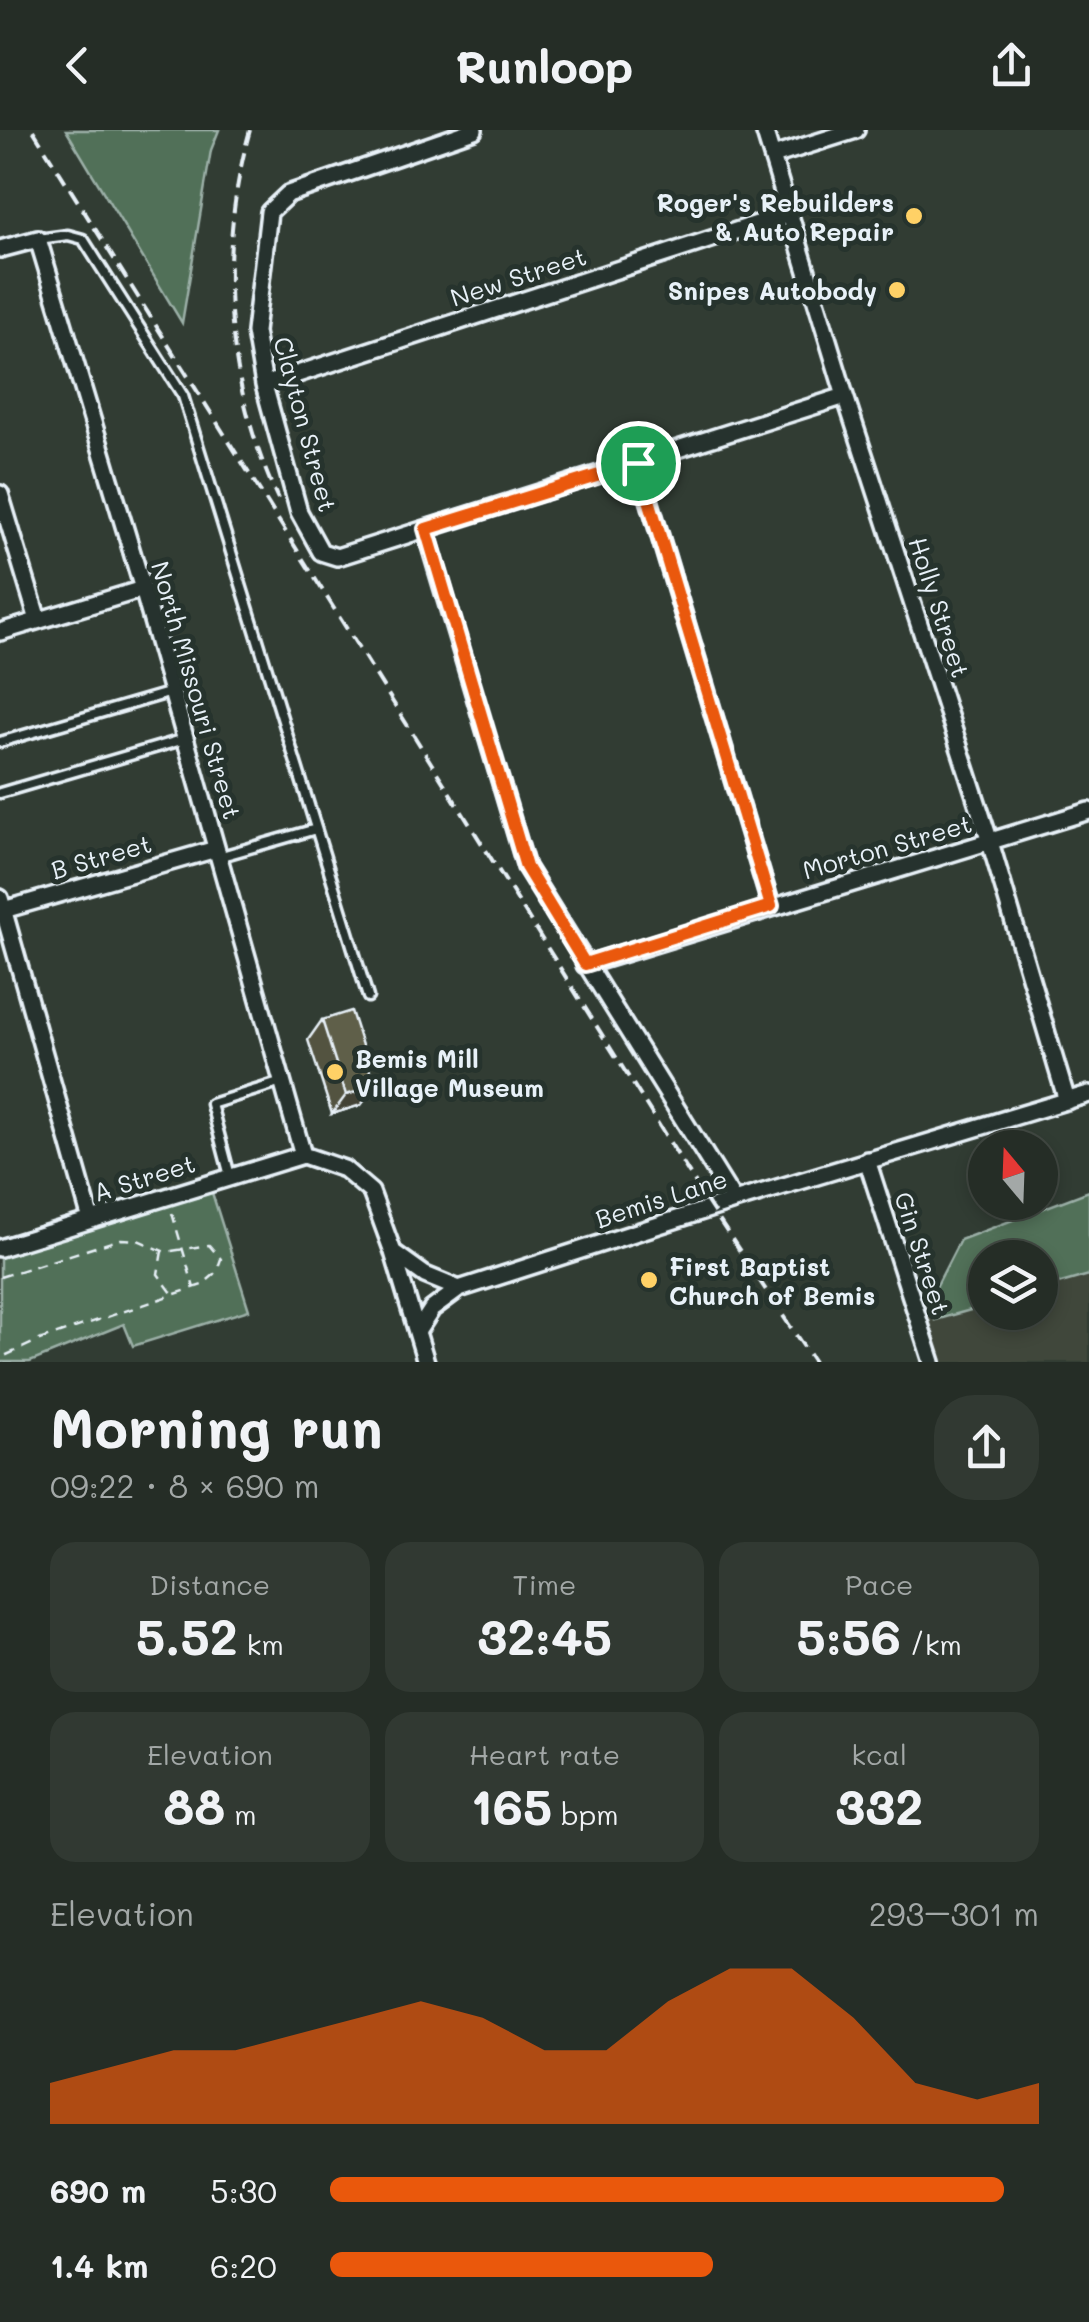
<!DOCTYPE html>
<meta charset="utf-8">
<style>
:root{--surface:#252d26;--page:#313932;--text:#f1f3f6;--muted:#a3a8a7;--line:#424943;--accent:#ea580c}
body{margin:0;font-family:Mali,sans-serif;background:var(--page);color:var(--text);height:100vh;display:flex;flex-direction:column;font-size:38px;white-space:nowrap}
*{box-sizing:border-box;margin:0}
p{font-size:32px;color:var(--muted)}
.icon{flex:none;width:55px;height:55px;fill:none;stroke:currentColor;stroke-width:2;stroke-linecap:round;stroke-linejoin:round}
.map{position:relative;height:1232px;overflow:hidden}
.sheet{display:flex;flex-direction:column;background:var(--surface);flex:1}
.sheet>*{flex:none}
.needle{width:65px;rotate:341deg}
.controls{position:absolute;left:968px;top:1000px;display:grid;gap:20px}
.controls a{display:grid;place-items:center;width:90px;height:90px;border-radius:50%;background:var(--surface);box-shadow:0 5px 15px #0003,0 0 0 2px var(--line);font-size:50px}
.pin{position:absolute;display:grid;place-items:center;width:85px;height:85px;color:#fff;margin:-42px;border:5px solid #fff;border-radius:50%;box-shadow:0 2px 10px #0007}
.round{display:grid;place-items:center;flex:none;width:105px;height:105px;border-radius:40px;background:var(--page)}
.overview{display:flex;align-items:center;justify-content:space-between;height:170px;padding:0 50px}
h1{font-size:55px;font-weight:800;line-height:75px}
.stats{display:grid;grid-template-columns:repeat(3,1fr);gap:15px;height:170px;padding:10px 50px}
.stats div{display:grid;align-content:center;border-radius:25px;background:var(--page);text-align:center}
.stats b{font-size:50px;font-weight:800}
.stats small{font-size:28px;font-weight:400}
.stats p{font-size:28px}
.chart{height:280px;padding:20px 50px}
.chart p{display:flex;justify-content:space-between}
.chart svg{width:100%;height:180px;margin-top:10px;fill:var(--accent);opacity:.7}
ul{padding:0 50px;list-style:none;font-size:32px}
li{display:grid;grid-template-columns:160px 120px 1fr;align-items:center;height:75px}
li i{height:25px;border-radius:12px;background:var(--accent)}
header{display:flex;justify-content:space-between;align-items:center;height:130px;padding:0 50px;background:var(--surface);font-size:45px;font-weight:800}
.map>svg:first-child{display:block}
.built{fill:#3f463a}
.green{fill:#517058;stroke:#9cb0a8;stroke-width:2.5}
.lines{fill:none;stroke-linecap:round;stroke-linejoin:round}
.service-casing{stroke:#e8f1f8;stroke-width:15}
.minor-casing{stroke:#e8f1f8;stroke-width:22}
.path{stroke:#e8f1f8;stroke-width:2.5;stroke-dasharray:10 8;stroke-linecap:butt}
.service{stroke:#26332d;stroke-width:8}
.minor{stroke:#26332d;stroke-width:15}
.rail{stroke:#e8f1f8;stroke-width:4;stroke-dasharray:15 8;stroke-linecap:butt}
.wall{fill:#525240;stroke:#e8f1f8;stroke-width:2.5}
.shaded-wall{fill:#424234;stroke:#e8f1f8;stroke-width:2.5}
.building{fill:#5f5f4a;stroke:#e8f1f8;stroke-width:2.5}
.route-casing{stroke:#fff;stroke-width:20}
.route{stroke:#ea580c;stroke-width:12}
.poi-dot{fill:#ffd166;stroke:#26332d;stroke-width:4}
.labels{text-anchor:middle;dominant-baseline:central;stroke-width:10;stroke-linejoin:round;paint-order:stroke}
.poi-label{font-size:25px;font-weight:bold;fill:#e8f1f8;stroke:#26332d;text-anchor:end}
.street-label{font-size:25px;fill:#e8f1f8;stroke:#26332d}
</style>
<header><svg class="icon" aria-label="back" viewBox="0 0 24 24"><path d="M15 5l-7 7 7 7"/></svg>Runloop<svg class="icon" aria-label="share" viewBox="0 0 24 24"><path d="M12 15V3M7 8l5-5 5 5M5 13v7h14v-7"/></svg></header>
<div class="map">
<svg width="1089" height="1232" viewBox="0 0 1089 1232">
<rect width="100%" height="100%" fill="#313c33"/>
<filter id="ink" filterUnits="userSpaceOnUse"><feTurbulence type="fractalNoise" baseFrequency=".01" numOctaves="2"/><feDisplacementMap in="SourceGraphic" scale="20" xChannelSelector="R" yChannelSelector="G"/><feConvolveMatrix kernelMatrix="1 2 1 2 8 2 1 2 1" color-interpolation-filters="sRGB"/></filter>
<g filter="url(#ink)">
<path class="built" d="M1089,1132V1232H941L925,1181L985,1163V1182H1040V1147Z"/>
<path class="green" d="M66,0H219L211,20L182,193Z
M209,1053L249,1180L133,1216L124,1194L30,1232H0V1118Z
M1089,1061V1145L1040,1159V1128H985V1176L935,1190V1159L960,1110Z"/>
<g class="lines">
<defs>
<path id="service" d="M38,109L68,105L83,109L183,266L368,867
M0,612L172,562
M0,663L185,609
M218,727L316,699
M230,1046L211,974L282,952"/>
<path id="minor" d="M474,0L288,64L269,82L255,202L264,255L299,382L321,422L337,427L845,266
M764,0L845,266L990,712L1067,971
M773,26L856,0
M0,119L38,109L143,459L303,1025
M264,255L788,84
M638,333L771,776
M0,364L38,490
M425,399L526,737L734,1071
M0,502L143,459
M0,768L91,1090
M0,781L216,719
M585,835L1089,681
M303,1025L344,1039L371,1062L393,1122L425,1145L459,1159L734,1071L1089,964
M867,1030L932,1232
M0,1118L303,1025
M393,1122L426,1232
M417,1202L432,1179L459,1159"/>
</defs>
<use href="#service" class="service-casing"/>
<use href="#minor" class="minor-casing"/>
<path class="path" d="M172,1083L194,1158
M162,1121L158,1144L172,1163
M0,1147L121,1109L138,1110L165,1122L209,1115L221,1129L216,1143L202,1155L42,1209L0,1228"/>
<use href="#service" class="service"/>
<use href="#minor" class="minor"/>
<path class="rail" d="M33,0L711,1078L814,1232
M250,0C216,121 225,254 278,369"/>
</g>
<path class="wall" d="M322,890L375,956L361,975L332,984L308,910Z"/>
<path class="shaded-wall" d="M375,956L361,975L332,984L346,965Z"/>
<path class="building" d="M351,881L375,956L346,965L322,890Z"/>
</g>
<g class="lines" filter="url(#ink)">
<defs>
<path id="route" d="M638,333L771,776L585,834L526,737L426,399Z"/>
</defs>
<use href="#route" class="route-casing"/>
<use href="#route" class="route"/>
</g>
<g class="poi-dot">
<circle cx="914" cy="86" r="10"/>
<circle cx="897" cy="160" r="10"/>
<circle cx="335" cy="942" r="10"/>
<circle cx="649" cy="1150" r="10"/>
</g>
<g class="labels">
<g class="poi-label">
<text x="894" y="72">Roger's Rebuilders<tspan x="894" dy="29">&amp; Auto Repair</tspan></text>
<text x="877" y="160">Snipes Autobody</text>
<text x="355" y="928" text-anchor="start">Bemis Mill<tspan x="355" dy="29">Village Museum</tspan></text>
<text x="669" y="1136" text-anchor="start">First Baptist<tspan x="669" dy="29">Church of Bemis</tspan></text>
</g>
<g class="street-label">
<text transform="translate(518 146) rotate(-18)">New Street</text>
<text transform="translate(306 294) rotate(75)">Clayton Street</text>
<text transform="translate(940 477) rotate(72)">Holly Street</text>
<text transform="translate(197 560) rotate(74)">North Missouri Street</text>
<text transform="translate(887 716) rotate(-16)">Morton Street</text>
<text transform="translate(101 726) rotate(-16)">B Street</text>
<text transform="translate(144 1047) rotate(-17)">A Street</text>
<text transform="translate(661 1068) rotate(-18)">Bemis Lane</text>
<text transform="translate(923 1123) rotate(72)">Gin Street</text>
</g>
</g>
</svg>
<div class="controls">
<a><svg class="needle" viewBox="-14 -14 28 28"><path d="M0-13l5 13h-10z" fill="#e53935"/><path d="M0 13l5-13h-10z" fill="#a3a8a7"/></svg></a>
<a><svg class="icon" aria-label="layers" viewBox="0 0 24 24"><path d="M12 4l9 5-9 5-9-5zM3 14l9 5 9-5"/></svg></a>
</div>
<div class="pin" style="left:638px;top:333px;background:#1e9e55"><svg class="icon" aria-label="arrive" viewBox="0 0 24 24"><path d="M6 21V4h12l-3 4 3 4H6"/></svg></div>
</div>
<section class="sheet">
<div class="overview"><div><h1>Morning run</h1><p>09:22 · 8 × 690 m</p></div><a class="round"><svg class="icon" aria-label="share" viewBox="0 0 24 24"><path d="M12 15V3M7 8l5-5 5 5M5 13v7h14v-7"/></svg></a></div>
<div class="stats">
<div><p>Distance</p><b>5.52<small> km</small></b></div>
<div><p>Time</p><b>32:45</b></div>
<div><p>Pace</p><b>5:56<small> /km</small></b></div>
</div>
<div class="stats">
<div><p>Elevation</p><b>88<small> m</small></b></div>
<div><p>Heart rate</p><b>165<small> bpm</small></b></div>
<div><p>kcal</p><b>332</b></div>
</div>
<div class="chart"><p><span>Elevation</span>293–301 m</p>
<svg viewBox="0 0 160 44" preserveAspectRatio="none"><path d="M0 44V34L10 30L20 26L30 26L40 22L50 18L60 14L70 18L80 26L90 26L100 14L110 6L120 6L130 18L140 34L150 38L160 34V44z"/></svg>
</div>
<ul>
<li><b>690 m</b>5:30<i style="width:95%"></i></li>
<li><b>1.4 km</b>6:20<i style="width:54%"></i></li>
</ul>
</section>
